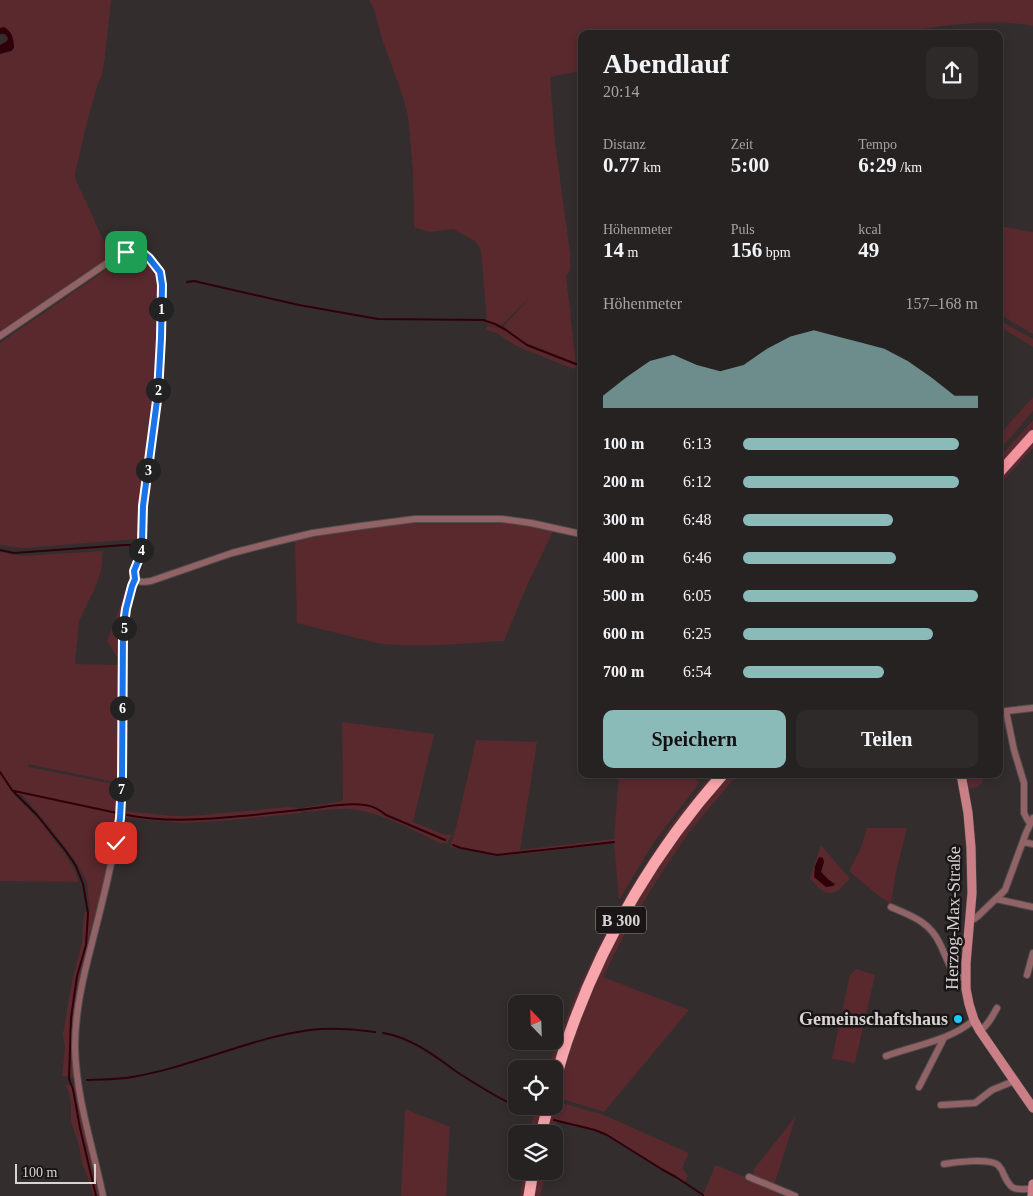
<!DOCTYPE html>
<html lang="de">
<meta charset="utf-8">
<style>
:root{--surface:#272222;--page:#2f2a2a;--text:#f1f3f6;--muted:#a4a4a5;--line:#433f40;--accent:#8bbbb9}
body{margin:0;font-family:Georgia,serif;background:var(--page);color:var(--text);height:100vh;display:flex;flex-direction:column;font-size:19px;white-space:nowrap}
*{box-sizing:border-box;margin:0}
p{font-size:16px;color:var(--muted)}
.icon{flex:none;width:28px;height:28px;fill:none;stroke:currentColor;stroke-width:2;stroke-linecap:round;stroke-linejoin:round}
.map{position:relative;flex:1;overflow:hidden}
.side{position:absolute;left:578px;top:30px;width:425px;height:748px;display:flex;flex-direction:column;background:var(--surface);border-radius:10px;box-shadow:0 2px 8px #0003,0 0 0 1px var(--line)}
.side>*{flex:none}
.needle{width:32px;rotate:337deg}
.controls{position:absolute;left:508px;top:995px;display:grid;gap:10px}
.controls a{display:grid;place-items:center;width:55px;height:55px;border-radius:10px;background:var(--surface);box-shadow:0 2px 8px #0003,0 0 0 1px var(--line);font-size:25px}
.scale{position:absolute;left:15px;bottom:12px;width:81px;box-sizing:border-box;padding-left:5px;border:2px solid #d9d4d4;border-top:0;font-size:14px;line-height:18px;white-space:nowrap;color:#d9d4d4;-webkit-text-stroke:4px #1a1617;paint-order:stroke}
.pin{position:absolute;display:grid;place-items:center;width:42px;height:42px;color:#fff;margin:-21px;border-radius:10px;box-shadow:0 2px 8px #0006}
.km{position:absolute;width:25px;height:25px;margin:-12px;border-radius:50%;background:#222;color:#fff;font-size:14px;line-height:25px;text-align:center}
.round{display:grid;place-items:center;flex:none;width:52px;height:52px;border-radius:10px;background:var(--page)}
.overview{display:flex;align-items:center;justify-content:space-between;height:85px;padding:0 25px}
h1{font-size:28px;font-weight:700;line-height:38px}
.metrics{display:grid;grid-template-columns:repeat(3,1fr);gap:8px;height:85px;padding:5px 25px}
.metrics div{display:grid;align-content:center}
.metrics b{font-size:21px;font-weight:700}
.metrics small{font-size:14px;font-weight:400}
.metrics p{font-size:14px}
.chart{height:140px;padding:10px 25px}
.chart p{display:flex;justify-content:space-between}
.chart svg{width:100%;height:90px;margin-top:5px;fill:var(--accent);opacity:.7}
.action{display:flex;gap:10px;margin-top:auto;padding:10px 25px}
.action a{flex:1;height:58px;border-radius:10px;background:var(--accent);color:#111;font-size:20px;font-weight:700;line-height:58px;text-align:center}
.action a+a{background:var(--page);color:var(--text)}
ul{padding:0 25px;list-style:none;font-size:16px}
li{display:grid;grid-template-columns:80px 60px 1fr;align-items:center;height:38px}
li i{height:12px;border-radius:6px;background:var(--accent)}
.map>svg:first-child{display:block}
.green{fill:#59292e}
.water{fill:#30000a}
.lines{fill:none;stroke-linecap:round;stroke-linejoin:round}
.stream{stroke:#30000a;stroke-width:2}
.minor-casing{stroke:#524b4c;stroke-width:8}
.secondary-casing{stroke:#524b4c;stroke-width:10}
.primary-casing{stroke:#524b4c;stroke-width:11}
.trunk-casing{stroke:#524b4c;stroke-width:12}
.minor{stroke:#926366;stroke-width:6}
.secondary{stroke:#ca7e85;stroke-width:9}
.primary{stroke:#f4939c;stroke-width:10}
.trunk{stroke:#f9a5ac;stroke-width:11}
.route-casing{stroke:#fff;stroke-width:10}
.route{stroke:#1a73e8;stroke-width:6}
.poi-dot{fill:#16cafb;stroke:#1a1617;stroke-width:2}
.labels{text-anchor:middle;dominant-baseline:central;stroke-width:5;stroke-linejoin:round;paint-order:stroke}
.shield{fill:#1a1617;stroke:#a09b9b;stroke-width:1}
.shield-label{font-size:16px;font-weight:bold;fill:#d9d4d4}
.street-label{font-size:18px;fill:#d9d4d4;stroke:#1a1617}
.poi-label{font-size:18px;font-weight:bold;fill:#d9d4d4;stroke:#1a1617;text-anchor:end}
</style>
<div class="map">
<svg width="1033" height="1196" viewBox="0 0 1033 1196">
<rect width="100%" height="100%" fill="#342d2e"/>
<path class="green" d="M0,0H111L105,57L102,75L98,83L87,122L75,174V178L82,193L109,253L110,259L0,334V54L11,51L14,48C14,38 9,34 4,27L0,28Z
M369,0H1033V26C1014,22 994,22 975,23C949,25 925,27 901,34H581V71L550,77L555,142L570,253V270L566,276L576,363L522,342L527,346L577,366L574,369L516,346L497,333L486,330L487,326L497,328L499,327L506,330L504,326L532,295L503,324L496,327L487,324L481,250L475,241L453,229L429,232L414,227L413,171L408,116L402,94L381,36L374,9Z
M999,226L1033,232V334L999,314Z
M127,255L140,256L151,262L158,276L161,298L160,330L155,393L138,539L23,548L0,545V343Z
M999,320L1033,339V347L999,326Z
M1033,397V411L999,451V435Z
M1033,420V429L999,465V458Z
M1033,443V448L999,485V481Z
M456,522L501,523L531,525L553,531L525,590L504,641C464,643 416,649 377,643L297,623L295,540L362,529L417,523Z
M103,551L101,571L95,588L79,621L75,664L119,665V783L28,764L29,767L119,785V818L79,990L75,1077L62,1076L65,1048L63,1034L72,981L82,943L83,923L85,912H90L87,882L72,856L42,818L22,795L12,793L40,821L65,854L74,869L79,882L0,881V552L21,556Z
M129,588L120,662L107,641L119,610L125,589Z
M342,722L434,734L413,822L443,834L452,835L447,843H440C411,829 381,812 349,809C335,808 320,811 306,812L302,808L343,801Z
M476,740L537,742L520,850L614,839L619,774H687L700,782L654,842L619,900L614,843L542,852L496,856L450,847L456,828Z
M712,774H719L646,872L554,1069H548C574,991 609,918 655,850C661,841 667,830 674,821C686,805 700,790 712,774Z
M729,774H738L689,832L657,880L627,929L603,977L689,1010L604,1112L562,1099L556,1095C561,1075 567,1054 574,1034C604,954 646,879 698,812C708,799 718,786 729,774Z
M967,774H983L982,783L977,787L969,789Z
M287,807L297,808L302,813L231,820L184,823L125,818L126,811L173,816H192Z
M867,828H907L896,872L891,904L879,896L849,871L860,850Z
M821,845L850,879C846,882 844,885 841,888C828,900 818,888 810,878Z
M856,969L875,975L855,1063L832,1059L850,975Z
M65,1085H76L79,1107L99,1196H93L88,1178L82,1163L79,1145L71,1121V1105L69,1092Z
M555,1101L604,1115L689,1153L682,1168L688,1176L684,1182L607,1135L595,1130L557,1121L554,1135V1134H546Z
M536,1106H545L537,1134H529Z
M405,1109L450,1127L446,1196H401Z
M796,1116L774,1185L758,1178L754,1175V1169Z
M715,1166H718L793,1196H704L703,1195Z
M523,1171H530L526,1196H520Z
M538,1171H546L540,1196H534Z"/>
<path class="water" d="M4,27C12,31 14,39 14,48L11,51L0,54V45L7,41L8,38L5,34H0V28Z
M819,857L823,858L824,862L821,872L829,880L835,884L833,886L826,887L814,877L815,866Z"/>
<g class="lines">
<path class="stream" d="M187,282L194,281L299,305L378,319L483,320L495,324L506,330L527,345L581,366
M0,550L14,553L125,545H139
M0,772L12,790L37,815L65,850L76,866L83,884L88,913L86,945L77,976L71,1018L69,1079L73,1089L80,1128L96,1196
M14,791L117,813
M127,815C161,822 197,820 231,817C257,815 282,812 308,809C326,807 347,802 365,805C373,806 380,810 386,815L445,840
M453,845L461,848L497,855L571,847L614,842
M383,1033C410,1037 435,1056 457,1072C480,1087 502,1101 528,1112
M87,1080C102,1079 117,1080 132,1077C193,1067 249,1038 310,1030C332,1027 353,1029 375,1032
M554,1120L595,1130L607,1135L663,1170L676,1177L703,1195"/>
<defs>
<path id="minor" d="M0,336L113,259L125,253L136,251L143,253L149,258L155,265L160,272L162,285L161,339L158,393L143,506L142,542L140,556L135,571V579L132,586L126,609L123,632C122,670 122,708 122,745C122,770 123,796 119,821C113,862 102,903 92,943C83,977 75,1012 75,1047C76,1098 93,1147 103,1196
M135,579C141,583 144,582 151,581L232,553L279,541L313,533L361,526L415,519H502L531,523L581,534
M1030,823L1027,819L1024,813V783L1014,750L1006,711L1033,708
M1023,842L1033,844
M996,899L1033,907
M891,907C912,916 930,922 940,944C945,954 948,964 954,973L957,976L965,978
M970,920L974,919L978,916L1005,890L1026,833L1033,818
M1027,975L1033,953
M980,1031C988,1025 992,1017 997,1008
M886,1056C916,1045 949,1041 974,1020
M919,1087L944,1038
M941,1105L975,1103L992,1090L1014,1081
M944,1164C955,1162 990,1158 998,1165C1001,1168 1003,1172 1004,1175C1012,1192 1015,1189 1032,1189
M749,1177L795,1196"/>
<path id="secondary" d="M961,774L968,813L971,848L972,893L966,963V989L969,1004L974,1020L980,1031L1033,1108
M1032,1196L1033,1184"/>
<path id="primary" d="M999,473L1033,435"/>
<path id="trunk" d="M554,1085C559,1066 564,1048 571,1030C604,937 657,848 723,774
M541,1134L548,1106
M529,1196L533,1171"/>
</defs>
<use href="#minor" class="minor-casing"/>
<use href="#secondary" class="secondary-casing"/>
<use href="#primary" class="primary-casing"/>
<use href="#trunk" class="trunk-casing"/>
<use href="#minor" class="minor"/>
<use href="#secondary" class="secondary"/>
<use href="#primary" class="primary"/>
<use href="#trunk" class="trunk"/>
</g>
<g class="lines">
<defs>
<path id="route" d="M116,843L120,818L122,781L123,632L126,609L132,586L135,579L134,571L140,556L142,542L143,506L158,393L161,338L162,285L160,272L149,258L143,253L136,251L126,252"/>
</defs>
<use href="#route" class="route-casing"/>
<use href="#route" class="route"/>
</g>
<circle class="poi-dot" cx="958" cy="1019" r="5"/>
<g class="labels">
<rect class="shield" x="596" y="906.5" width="50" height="27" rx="4"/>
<g class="shield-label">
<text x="621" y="920">B 300</text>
</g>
<g class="street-label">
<text transform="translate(953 918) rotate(-89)">Herzog-Max-Straße</text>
</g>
<g class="poi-label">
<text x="948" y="1019">Gemeinschaftshaus</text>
</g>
</g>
</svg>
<div class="controls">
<a><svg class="needle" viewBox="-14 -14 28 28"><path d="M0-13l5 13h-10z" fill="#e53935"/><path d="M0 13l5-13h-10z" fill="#a4a4a5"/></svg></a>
<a><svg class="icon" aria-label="locate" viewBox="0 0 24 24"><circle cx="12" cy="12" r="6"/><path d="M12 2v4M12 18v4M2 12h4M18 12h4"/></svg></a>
<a><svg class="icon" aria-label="layers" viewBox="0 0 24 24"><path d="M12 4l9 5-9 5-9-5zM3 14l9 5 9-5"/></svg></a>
</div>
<div class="scale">100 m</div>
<div class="pin" style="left:126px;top:252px;background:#1e9e55"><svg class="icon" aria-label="arrive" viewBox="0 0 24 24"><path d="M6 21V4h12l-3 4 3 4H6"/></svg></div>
<div class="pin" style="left:116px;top:843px;background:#d93025"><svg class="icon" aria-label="check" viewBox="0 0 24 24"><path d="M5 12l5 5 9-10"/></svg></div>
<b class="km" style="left:161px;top:309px">1</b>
<b class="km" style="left:158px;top:390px">2</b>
<b class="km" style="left:148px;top:470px">3</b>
<b class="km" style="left:141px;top:550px">4</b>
<b class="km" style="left:124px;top:628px">5</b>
<b class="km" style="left:122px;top:708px">6</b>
<b class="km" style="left:121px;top:789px">7</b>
<section class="side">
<div class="overview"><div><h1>Abendlauf</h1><p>20:14</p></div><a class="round"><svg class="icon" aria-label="share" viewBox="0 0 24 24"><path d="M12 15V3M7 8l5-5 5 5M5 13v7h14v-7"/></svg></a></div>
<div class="metrics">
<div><p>Distanz</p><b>0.77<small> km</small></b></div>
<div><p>Zeit</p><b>5:00</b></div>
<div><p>Tempo</p><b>6:29<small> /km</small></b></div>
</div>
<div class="metrics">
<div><p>Höhenmeter</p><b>14<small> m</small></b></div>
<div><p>Puls</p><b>156<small> bpm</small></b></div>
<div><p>kcal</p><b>49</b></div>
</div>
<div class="chart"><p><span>Höhenmeter</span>157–168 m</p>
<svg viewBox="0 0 160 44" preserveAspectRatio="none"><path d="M0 44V38L10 29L20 21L30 18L40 23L50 26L60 23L70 15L80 9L90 6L100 9L110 12L120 15L130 21L140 29L150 38L160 38V44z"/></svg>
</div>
<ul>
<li><b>100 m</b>6:13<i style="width:92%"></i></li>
<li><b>200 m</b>6:12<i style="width:92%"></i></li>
<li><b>300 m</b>6:48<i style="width:64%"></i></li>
<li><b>400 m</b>6:46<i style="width:65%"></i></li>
<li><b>500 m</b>6:05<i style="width:100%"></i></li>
<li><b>600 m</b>6:25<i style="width:81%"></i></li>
<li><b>700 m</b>6:54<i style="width:60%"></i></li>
</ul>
<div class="action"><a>Speichern</a><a>Teilen</a></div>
</section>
</div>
